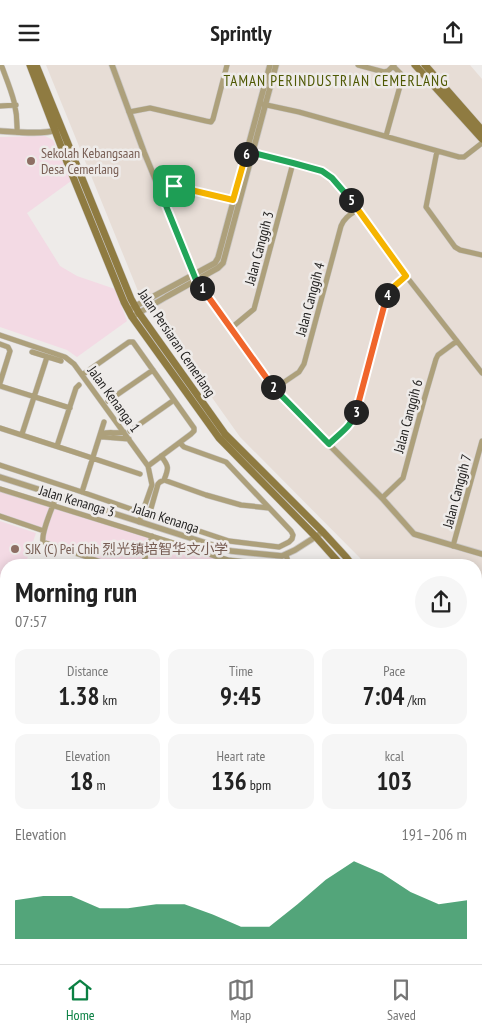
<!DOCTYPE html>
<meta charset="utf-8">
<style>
:root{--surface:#fff;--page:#f6f6f6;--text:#222;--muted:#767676;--line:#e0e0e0;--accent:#0b8043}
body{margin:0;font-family:"PT Sans Narrow","Noto Sans SC",sans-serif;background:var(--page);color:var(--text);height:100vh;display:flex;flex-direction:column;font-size:19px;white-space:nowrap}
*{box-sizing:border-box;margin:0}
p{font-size:16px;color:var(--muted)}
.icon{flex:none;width:28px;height:28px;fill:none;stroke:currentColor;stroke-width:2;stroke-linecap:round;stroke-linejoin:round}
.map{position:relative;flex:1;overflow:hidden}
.drawer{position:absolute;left:0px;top:494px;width:482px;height:406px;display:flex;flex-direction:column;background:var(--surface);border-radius:20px 20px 0 0;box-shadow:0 2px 12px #0003}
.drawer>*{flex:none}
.pin{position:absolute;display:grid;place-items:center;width:42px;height:42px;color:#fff;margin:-21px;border-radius:10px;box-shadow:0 2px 8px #0006}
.km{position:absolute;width:25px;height:25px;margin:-12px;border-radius:50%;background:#222;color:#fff;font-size:14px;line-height:25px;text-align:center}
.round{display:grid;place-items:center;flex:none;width:52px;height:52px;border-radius:26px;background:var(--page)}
.head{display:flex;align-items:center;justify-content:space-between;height:85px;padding:0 15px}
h1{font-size:28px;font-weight:600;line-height:38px}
.figures{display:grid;grid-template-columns:repeat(3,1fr);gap:8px;height:85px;padding:5px 15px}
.figures div{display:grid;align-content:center;border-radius:12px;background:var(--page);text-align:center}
.figures b{font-size:25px;font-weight:600}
.figures small{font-size:14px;font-weight:400}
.figures p{font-size:14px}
.chart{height:140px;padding:10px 15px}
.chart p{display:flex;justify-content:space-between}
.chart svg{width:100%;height:90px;margin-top:5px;fill:var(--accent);opacity:.7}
header{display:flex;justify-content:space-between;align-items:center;height:65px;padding:0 15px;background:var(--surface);font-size:22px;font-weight:600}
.tab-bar{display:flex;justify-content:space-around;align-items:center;height:70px;border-top:1px solid var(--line);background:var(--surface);font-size:14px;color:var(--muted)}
.tab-bar a{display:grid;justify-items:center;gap:2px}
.tab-bar .selected{color:var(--accent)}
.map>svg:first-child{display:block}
.commercial{fill:#f3dae3}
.built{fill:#e7ddd6}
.education{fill:#f3dae4}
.green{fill:#8dda9b}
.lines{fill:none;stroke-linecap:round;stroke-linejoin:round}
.river{stroke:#5fbef5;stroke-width:8}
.minor-casing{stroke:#cac7c5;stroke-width:6}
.tertiary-casing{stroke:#cac7c5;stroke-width:7}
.secondary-casing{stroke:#cac7c5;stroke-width:8}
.minor{stroke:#ada07b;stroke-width:5}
.tertiary{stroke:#ada07b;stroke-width:5.5}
.secondary{stroke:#8f7b41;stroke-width:7}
.split-1-casing{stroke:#fff;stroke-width:10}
.split-2-casing{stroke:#fff;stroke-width:10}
.split-3-casing{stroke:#fff;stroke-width:10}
.split-4-casing{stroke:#fff;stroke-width:10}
.split-5-casing{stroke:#fff;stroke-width:10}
.split-6-casing{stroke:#fff;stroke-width:10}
.split-7-casing{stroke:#fff;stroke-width:10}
.split-1{stroke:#22a559;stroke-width:6}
.split-2{stroke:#f0652b;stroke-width:6}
.split-3{stroke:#22a559;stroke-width:6}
.split-4{stroke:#f0652b;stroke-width:6}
.split-5{stroke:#f5b400;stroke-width:6}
.split-6{stroke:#22a559;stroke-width:6}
.split-7{stroke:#f5b400;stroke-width:6}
.education-dot{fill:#8d6e63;stroke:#eeebe9;stroke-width:2}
.labels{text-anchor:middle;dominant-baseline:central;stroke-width:5;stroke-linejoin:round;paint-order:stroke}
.education-label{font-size:14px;fill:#785e54;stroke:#eeebe9;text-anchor:start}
.street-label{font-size:14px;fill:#242322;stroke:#eeebe9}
.neighbourhood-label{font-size:15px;letter-spacing:1px;fill:#4f5904;stroke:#eeebe9}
</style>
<header><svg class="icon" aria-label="menu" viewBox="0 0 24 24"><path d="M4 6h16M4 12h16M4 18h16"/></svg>Sprintly<svg class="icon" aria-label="share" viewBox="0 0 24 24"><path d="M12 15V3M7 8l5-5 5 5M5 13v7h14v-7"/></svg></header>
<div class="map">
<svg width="482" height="899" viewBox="0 0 482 899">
<rect width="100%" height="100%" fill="#eeebe9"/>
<path class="commercial" d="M0,425L228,497L260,500H115L44,475L46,465L0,450Z"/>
<path class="built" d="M46,0H470L482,14V615L476,613V500H364L360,493L240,372L140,231Z
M482,617V760L476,758V641Z
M476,787L482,789V899L476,863Z"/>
<path class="education" d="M45,71L53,75L71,116L27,148L60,201L77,211L115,224L127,256L77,292L67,285L0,262V72Z
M0,456L36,468L25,500H6V540L0,537Z"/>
<path class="green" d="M0,839L6,844V884L0,880Z"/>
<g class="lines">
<path class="river" d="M0,662L6,666
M306,894V899"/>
<defs>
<path id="minor" d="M358,0L384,7L388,6L394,0
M0,1L2,2C11,26 18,41 17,67
M262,39L299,47L459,92H464L482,78
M0,41L16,40
M129,47L150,43L206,56L211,57L213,54L227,0
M386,71L402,14L401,9L393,1
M437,86L426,142L455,182L460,185L482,190
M249,87L320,105L332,113L350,134L406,211L482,308
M160,126L175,121L233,135
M230,264L254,244L293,98
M0,270L65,292L74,299L82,310L148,401L152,420L139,457
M0,279L8,282L10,286L0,318
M32,287L61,296
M82,310L129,277H133L194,363V366L191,369L148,401
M0,321L70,343
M274,324L299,307L304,299L341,161C344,153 351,149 358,144
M108,336L153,305
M0,363L74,387L140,409
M130,366L174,335
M22,369L47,292
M101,369C108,366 116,369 124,367
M100,372H104L129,374
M329,379L350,359L354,353L388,227L406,211
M57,381L76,323L79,320
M161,391C169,401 169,403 164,415L160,417L158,419L150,447L151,450L229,476L279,482L289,477L292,474L293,470L291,466L226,397L184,382L180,378
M0,400L82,427L131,444
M164,415L206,430L241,440L269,443
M0,424L228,495L264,499
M82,427L104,357
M57,430C53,441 41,467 43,477L110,500
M382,433L403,413L424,335L436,294L438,290L457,276
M0,451L44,466
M453,481L482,376
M286,490L289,500
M143,500L152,471
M476,610L482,611
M476,693L482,695
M0,747L6,751
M0,792L6,796
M476,794L478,789L482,787
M0,835L6,839
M476,837L482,830
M476,858L482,893
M0,883L6,887
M12,894L14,899
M85,894L93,899
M195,894L207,899
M471,894L472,899
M0,896L5,899
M46,899L50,894
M135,899L139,894
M230,899L231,894"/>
<path id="tertiary" d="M112,0L144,87L197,215L274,324L382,433L414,469L482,489
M0,66C16,67 42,70 57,65
M132,243L215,198L218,193L270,0
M132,252L166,232L218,203L223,198L276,0
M0,412L231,486L282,491L295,485L323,467
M476,581L482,558
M476,609L482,588
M0,659L6,651"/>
<path id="secondary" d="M30,0L67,97L124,237L132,252L219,373L316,472L341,500
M36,0L131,234L139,248L225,369L323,467L346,492L352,500
M415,0L482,74
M425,0L482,65
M0,572L6,576
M0,581L6,585
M476,770L482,772
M476,780L482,782"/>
</defs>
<use href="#minor" class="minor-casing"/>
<use href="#tertiary" class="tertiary-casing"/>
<use href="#secondary" class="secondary-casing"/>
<use href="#minor" class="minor"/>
<use href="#tertiary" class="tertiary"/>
<use href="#secondary" class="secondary"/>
</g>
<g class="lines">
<defs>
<path id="split-1" d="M174,121L160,126L196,215L202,223"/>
<path id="split-2" d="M202,223L273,322"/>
<path id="split-3" d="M273,322L329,379C339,369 352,361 356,347"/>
<path id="split-4" d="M356,347L387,230"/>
<path id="split-5" d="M351,135L406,211L390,225L387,230"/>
<path id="split-6" d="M246,89V86L293,98L322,106L332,113L351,135"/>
<path id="split-7" d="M174,121L233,135L246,89"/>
</defs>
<use href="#split-1" class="split-1-casing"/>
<use href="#split-2" class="split-2-casing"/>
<use href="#split-3" class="split-3-casing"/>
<use href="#split-4" class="split-4-casing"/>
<use href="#split-5" class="split-5-casing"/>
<use href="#split-6" class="split-6-casing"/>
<use href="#split-7" class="split-7-casing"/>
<use href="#split-1" class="split-1"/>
<use href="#split-2" class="split-2"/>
<use href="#split-3" class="split-3"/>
<use href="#split-4" class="split-4"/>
<use href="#split-5" class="split-5"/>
<use href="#split-6" class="split-6"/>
<use href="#split-7" class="split-7"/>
</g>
<g class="education-dot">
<circle cx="31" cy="96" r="5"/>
<circle cx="15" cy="484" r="5"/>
</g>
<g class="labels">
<g class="education-label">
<text x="41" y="88">Sekolah Kebangsaan<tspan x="41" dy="16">Desa Cemerlang</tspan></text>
<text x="25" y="484">SJK (C) Pei Chih 烈光镇培智华文小学</text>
</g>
<g class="street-label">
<text transform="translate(259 183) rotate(-75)">Jalan Canggih 3</text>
<text transform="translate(310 234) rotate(-75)">Jalan Canggih 4</text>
<text transform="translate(177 278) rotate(56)">Jalan Persiaran Cemerlang</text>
<text transform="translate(114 334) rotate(54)">Jalan Kenanga 1</text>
<text transform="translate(408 351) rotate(-75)">Jalan Canggih 6</text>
<text transform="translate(457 426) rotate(-75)">Jalan Canggih 7</text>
<text transform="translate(77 436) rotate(17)">Jalan Kenanga 3</text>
<text transform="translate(166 453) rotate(18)">Jalan Kenanga</text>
</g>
<g class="neighbourhood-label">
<text x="336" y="15">TAMAN PERINDUSTRIAN CEMERLANG</text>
</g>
</g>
</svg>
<div class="pin" style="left:174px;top:121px;background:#1e9e55"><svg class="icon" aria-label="arrive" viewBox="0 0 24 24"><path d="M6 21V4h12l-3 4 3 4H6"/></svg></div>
<b class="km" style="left:202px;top:223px">1</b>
<b class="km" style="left:273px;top:322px">2</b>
<b class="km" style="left:356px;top:347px">3</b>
<b class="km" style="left:387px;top:230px">4</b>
<b class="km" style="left:351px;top:135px">5</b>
<b class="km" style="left:246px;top:89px">6</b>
<section class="drawer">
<div class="head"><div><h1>Morning run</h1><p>07:57</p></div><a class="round"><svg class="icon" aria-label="share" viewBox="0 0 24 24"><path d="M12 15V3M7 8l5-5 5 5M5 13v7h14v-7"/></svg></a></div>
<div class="figures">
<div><p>Distance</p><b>1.38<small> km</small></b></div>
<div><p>Time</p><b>9:45</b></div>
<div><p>Pace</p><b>7:04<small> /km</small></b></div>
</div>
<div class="figures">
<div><p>Elevation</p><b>18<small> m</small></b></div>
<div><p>Heart rate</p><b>136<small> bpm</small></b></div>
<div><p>kcal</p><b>103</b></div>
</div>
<div class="chart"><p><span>Elevation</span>191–206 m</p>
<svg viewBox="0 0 160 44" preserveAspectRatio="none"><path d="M0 44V25L10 23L20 23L30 29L40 29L50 27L60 27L70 32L80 38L90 38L100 27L110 15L120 6L130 12L140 21L150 27L160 25V44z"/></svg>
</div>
</section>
</div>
<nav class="tab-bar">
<a class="selected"><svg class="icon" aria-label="home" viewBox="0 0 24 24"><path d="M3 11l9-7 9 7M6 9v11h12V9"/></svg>Home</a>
<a><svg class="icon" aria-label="map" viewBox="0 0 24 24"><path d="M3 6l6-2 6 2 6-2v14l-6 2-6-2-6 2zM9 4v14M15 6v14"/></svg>Map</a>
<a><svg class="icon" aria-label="saved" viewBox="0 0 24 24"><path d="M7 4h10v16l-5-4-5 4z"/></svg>Saved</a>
</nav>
